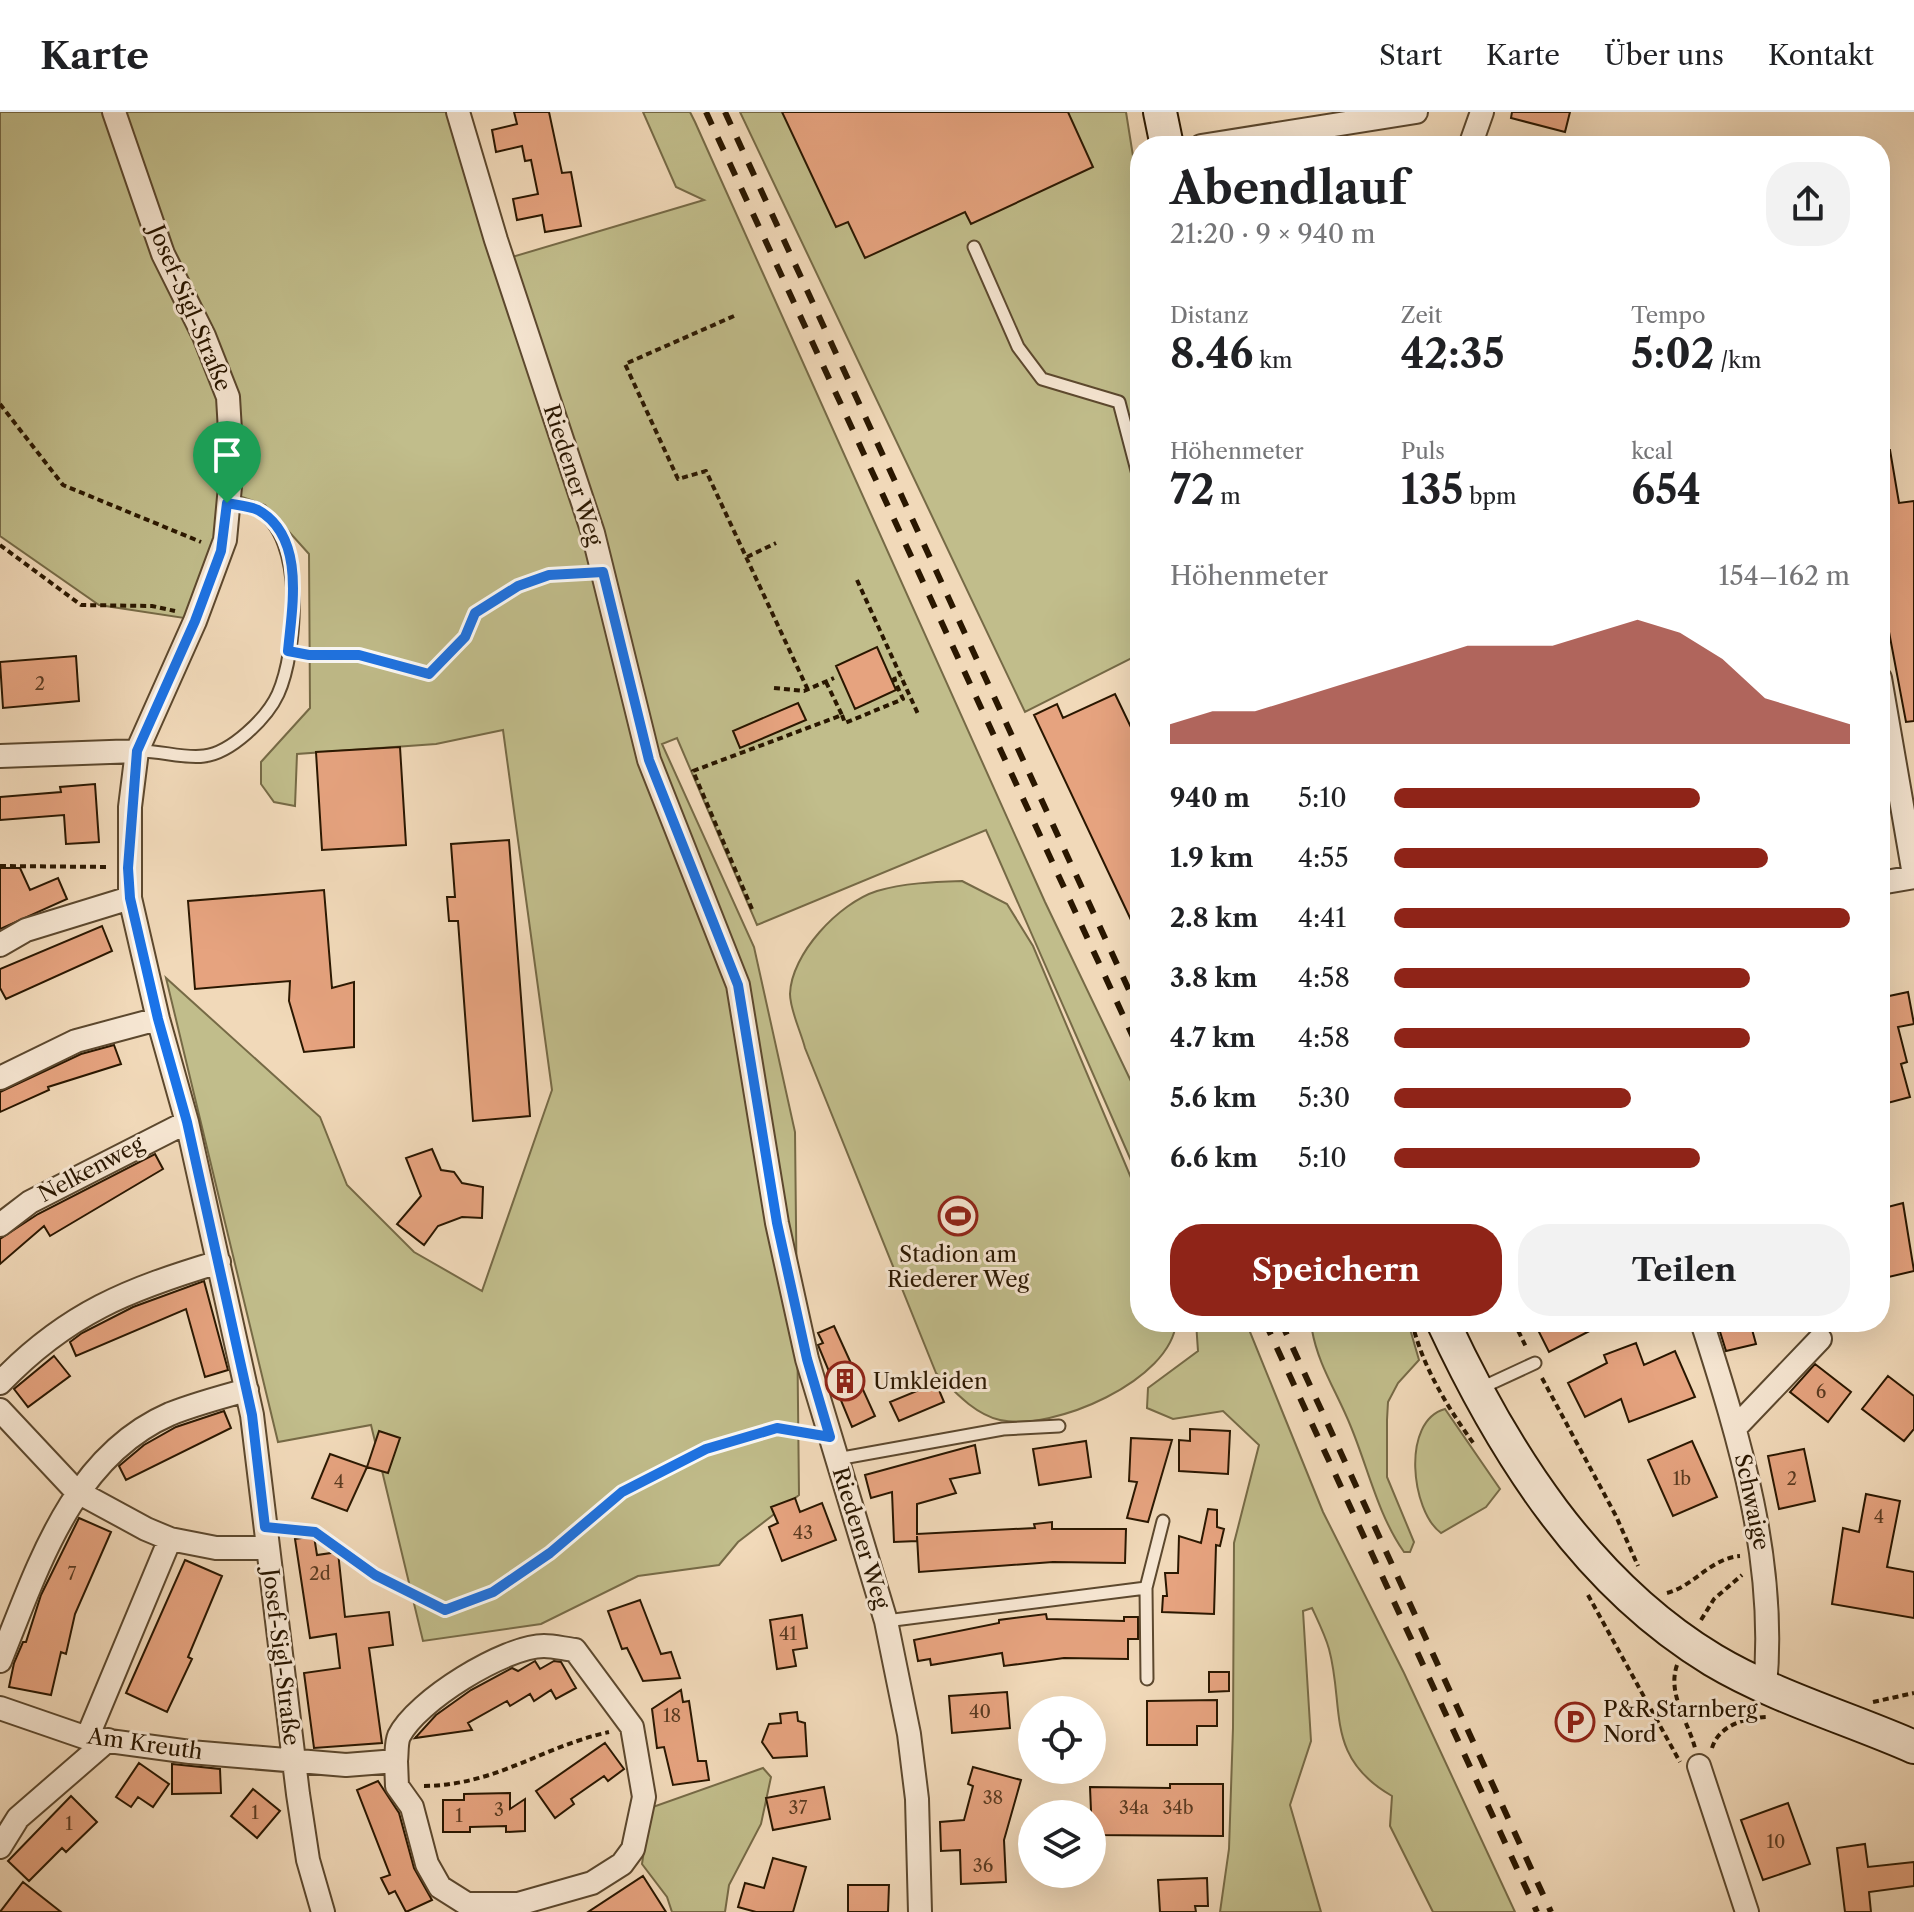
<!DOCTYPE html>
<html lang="de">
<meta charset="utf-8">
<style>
:root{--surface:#fff;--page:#f2f2f2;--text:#202124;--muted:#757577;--line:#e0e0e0;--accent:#8f2418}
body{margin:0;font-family:"Libre Caslon Text",serif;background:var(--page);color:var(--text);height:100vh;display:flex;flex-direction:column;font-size:30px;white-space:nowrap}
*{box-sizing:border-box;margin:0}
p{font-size:26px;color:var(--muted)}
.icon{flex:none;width:44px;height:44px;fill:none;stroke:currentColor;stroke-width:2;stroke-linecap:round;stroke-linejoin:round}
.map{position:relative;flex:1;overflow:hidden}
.side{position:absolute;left:1130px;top:24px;width:760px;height:1196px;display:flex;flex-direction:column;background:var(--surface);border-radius:32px;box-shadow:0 8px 32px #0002}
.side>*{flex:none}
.controls{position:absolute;left:1018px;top:1584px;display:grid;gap:16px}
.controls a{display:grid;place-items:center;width:88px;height:88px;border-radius:50%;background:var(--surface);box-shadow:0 8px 32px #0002;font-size:40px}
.pin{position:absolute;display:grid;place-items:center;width:68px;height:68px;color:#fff;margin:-82px -34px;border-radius:50% 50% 50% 0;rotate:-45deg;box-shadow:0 0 8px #0007}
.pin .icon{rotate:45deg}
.round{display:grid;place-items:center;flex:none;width:84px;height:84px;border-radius:32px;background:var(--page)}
.summary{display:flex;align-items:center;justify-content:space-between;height:136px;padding:0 40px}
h1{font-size:44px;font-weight:800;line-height:60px}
.metrics{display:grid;grid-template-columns:repeat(3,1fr);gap:12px;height:136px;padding:8px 40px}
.metrics div{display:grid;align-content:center}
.metrics b{font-size:40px;font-weight:800}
.metrics small{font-size:22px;font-weight:400}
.metrics p{font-size:22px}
.chart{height:224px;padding:16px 40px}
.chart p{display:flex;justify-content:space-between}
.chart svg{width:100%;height:144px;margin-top:8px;fill:var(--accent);opacity:.7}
.cta{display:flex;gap:16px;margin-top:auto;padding:16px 40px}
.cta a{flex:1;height:92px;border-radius:32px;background:var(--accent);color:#fff;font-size:32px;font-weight:800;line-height:92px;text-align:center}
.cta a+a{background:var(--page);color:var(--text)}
ul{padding:0 40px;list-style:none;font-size:26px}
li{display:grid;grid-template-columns:128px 96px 1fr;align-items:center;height:60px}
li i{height:20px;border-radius:10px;background:var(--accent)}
header{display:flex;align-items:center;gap:48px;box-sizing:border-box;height:112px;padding:0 40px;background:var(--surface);border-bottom:2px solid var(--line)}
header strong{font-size:38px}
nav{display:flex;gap:44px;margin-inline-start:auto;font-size:28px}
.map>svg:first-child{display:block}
.green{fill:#c1bd8b;stroke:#766a46;stroke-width:2}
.building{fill:#e6a37f;stroke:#2a1700;stroke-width:2}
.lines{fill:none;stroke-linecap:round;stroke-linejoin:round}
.lane-casing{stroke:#5c482e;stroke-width:15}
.street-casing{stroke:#5c482e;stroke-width:26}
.secondary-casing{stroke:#2a1700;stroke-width:36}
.path{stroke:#2a1700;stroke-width:4;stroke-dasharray:6 4;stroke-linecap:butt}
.lane{stroke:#f6e6d2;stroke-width:11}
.street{stroke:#f6e6d2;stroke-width:22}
.secondary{stroke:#f6e6d2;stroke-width:32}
.rail{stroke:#2a1700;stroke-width:6;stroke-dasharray:14 14;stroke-linecap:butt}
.route-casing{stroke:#fff;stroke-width:16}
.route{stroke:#1a73e8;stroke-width:10}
.labels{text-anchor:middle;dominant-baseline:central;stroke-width:6;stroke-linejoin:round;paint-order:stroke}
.number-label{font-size:18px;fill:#593a20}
.street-label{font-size:22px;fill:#2a1700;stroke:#f6e6d2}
.poi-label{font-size:22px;fill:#2a1700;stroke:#f6e6d2;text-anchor:start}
</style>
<header>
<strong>Karte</strong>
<nav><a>Start</a><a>Karte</a><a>Über uns</a><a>Kontakt</a></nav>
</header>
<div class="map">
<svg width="1914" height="1800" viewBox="0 0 1914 1800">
<rect width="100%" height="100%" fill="#f1d9b9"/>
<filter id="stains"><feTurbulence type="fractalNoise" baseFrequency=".0025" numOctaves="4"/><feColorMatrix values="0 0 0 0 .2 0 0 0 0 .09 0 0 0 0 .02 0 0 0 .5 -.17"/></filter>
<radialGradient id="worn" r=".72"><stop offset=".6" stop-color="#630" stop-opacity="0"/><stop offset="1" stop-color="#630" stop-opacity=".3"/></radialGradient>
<path class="green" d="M0,0H448L492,151L704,88L676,75L643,0H690L695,10L1045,790L1140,988V1069L986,718L757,813L677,626L662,632L754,835L795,1020L799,1383L738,1430L719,1453L638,1464L541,1512L423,1529L371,1313L278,1330L166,866L320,1005L347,1073L414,1140L482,1179L552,978L503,618L436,632L297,642L295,694L274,690L261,672V650L310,596L309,442L265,393L225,379L221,427L184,506L99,493L0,424Z
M740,0H1126L1140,88V542L1025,600Z
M962,769L1007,792L1033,834L1140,1087V1210H1176C1172,1268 1053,1320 1000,1308C974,1302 954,1279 936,1261L805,936C801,920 790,898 790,882C791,842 839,791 877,779C904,771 933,770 962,769Z
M1196,1210H1246L1323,1400L1404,1561L1515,1800H1433L1390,1714L1392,1684C1324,1645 1345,1596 1329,1537C1325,1523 1318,1509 1312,1496L1303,1499L1311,1629L1290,1693L1321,1800H1220L1229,1737L1233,1616L1234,1431L1259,1333L1223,1299L1173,1307L1147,1296L1148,1276L1198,1239Z
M1328,1210H1408L1419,1248L1398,1271L1388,1290L1387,1308V1365L1414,1430L1410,1440H1404C1378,1403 1368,1356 1351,1315C1338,1282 1318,1253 1312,1218Z
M1445,1297L1500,1377L1486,1395L1441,1421C1411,1399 1401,1309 1445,1297Z
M763,1656L771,1665L761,1712L729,1773L725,1800H672L667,1785L642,1752L650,1696Z"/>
<path class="building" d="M514,0H549L562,61L571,60L581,114L545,120L542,103L517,108L513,87L538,82L531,48L525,49L522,34L496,40L492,18L517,12Z
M782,0H1068L1093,55L971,112L965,100L865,146L848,110L836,115Z
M1512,0H1570L1565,20L1511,6Z
M1880,338H1890L1899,391L1914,389V609L1906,610L1883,488L1880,489Z
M877,535L896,578L855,597L836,554Z
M76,544L79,589L3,596L0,550Z
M1115,582L1140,634V827L1034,603L1057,592L1063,606Z
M798,591L806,608L740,636L733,619Z
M400,635L406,733L322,738L316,640Z
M95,672L99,730L66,732L64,703L0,708V685L61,680L60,675Z
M509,728L530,1004L473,1009L458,809H449L447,785H455L451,732Z
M0,756H20L30,778L58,766L67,787L0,817Z
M324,778L332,876L354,870V935L304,940L289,889L290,869L195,877L188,789Z
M102,814L112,839L6,887L0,876V857Z
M1885,871L1889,884L1908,880L1914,912L1898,915L1907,950L1901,952L1910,985L1880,993V872Z
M114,933L121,952L48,975L49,978L0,1000V980L81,942Z
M432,1037L441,1058L454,1060L462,1071L483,1075L482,1106L462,1105L438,1114L424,1133L397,1112L421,1084L406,1046Z
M155,1042L163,1057L50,1124L44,1114L0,1152V1127L38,1102Z
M1903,1091L1914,1159L1880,1167V1138L1887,1137L1880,1097Z
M204,1169L228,1258L205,1265L186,1197L76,1244L70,1230L82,1221L133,1195Z
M1534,1210H1607L1549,1240Z
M1717,1210H1750L1756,1232L1726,1239Z
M834,1214L875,1304L852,1315L818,1233L823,1231L818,1221Z
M1636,1231L1644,1253L1675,1239L1695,1285L1629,1310L1621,1287L1585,1305L1568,1271L1607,1251L1604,1243Z
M54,1244L70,1264L28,1295L14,1277Z
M1815,1252L1851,1280L1828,1310L1790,1280Z
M1888,1264L1914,1284V1317L1904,1329L1862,1297Z
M936,1271L944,1290L899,1309L890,1290Z
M224,1299L231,1316L126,1368L119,1354L144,1333L176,1315Z
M1190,1317L1230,1319L1228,1362L1179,1359V1328L1190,1329Z
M379,1319L400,1326L388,1361L367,1355Z
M1131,1326L1172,1328L1148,1410L1127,1406L1137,1370L1129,1369Z
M1086,1329L1091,1365L1039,1373L1033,1337Z
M1692,1329L1717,1385L1673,1404L1648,1348Z
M975,1333L980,1361L950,1367L956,1381L917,1392V1422L1035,1416L1034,1412L1052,1410V1417H1126L1125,1451L1053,1450L919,1460L917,1424V1429L894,1430L892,1380L871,1386L865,1363Z
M1804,1337L1815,1389L1779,1397L1768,1344Z
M330,1342L367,1355L347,1399L312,1386Z
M1866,1382L1900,1389L1887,1455L1914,1460V1506L1832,1492L1843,1416L1859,1420Z
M795,1386L800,1400L822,1391L836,1428L782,1449L769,1415L778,1411L771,1395Z
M1208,1397L1217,1398V1415L1224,1417L1220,1434L1216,1433L1214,1502L1162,1500L1163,1484H1167L1165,1461H1178L1179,1424L1201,1431Z
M79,1406L111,1420L75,1502L66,1542L61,1540L51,1583L9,1575L14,1551L23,1530H26L41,1483Z
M314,1424L317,1443L338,1440L345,1505L389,1500L393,1533L369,1536L382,1631L314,1636L304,1561L340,1556L336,1522L310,1526L295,1427Z
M185,1448L222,1464L188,1545L192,1547L167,1600L126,1581Z
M640,1488L661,1542L671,1540L680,1566L643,1569L627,1536L622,1537L608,1499Z
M1046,1502L1047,1507L1124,1509V1505H1138V1527H1128V1547L1064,1546L1004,1554L1002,1541L931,1553L930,1547L918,1549L914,1528L999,1511V1508Z
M802,1503L807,1536L793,1538L796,1554L777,1557L770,1508Z
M535,1549L540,1557L554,1549L561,1550L576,1576L556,1587L551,1578L534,1589L530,1582L510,1594L507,1589L468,1611L472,1618L415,1626L436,1603L471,1578L512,1556L518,1559Z
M1209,1560H1229V1579L1209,1580Z
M681,1578L683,1590L689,1589L698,1649H706L709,1668L673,1673L664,1635L657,1636L652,1597Z
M1007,1580L1010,1616L952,1621L949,1584Z
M1217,1588V1614H1197V1633H1147V1589Z
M797,1600L798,1609L805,1611L807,1644L773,1646L762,1630L769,1612L781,1611L780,1602Z
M605,1631L624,1657L608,1669L604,1664L571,1687L574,1692L555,1706L536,1679Z
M139,1651L169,1672L153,1695L138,1685L131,1695L116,1685Z
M172,1652L220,1657L221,1681L172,1682Z
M973,1655L1021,1668L1004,1728L1006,1770L961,1772L960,1738L941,1739L940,1710L964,1708L973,1674L968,1672Z
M378,1669L399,1701L414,1756L432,1788L406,1800L395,1779L389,1782L381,1766L390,1763L357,1678Z
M1170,1672H1223V1724L1092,1723L1090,1675L1170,1676Z
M824,1675L830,1707L773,1718L766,1686Z
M253,1677L280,1699L257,1726L231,1704Z
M510,1681V1697L525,1687V1719L506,1720V1714L470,1715V1720H443V1688H464V1682Z
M71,1684L97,1710L66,1740L62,1736L29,1769L8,1749Z
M1788,1691L1810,1752L1763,1768L1741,1708Z
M1865,1732L1868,1755L1914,1750V1774L1869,1780L1871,1800H1845L1837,1736Z
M773,1746L806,1755L793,1800H756L738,1795L745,1771L764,1776Z
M643,1764L666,1800H588Z
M1207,1766L1208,1794H1195L1196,1800H1160L1158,1768Z
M23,1770L61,1800H0Z
M848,1773H889L888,1800H848Z"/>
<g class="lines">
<defs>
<path id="lane" d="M974,135L1018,235L1042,267L1119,290L1140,370
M137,639C159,638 183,647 204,644C231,641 267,606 278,582C297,540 306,424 258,398C250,394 237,393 228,391
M1481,1276L1535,1251
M837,1347L1003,1317L1059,1314
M886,1509L1146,1476
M1147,1567L1146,1476L1163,1409"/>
<path id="street" d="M114,0L163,142L204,224L228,285L232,353L225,428L195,509L137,639L130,695V786L158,907L187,1010L252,1303L298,1682L308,1748L323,1800
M458,0L496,128L593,421L649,648L738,873L777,1111L807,1247L886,1509L909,1622L917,1687L920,1800
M1201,34L1416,0
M1470,34L1482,0
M1880,566L1914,763
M0,644L137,639
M1880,771L1914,765
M0,833L26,818L130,786
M0,966L76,929L158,907
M0,1113L30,1090L187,1010
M1702,1210C1740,1328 1777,1450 1765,1575
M0,1271C67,1201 129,1177 219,1150
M0,1298L76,1379L146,1417L170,1427L216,1436H267
M1736,1315L1820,1227
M0,1549C37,1458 71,1345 170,1302C195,1292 221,1285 247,1278
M0,1596L87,1626L190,1640L346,1653L396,1649C397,1641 396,1631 399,1624C416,1589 505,1534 544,1534C554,1534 565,1537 575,1538L632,1615L644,1685L633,1737L622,1752L592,1771L518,1792H467L440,1775L427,1752L412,1695L397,1674L396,1649
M87,1626L170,1427
M1699,1654L1747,1800
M0,1735L18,1706L108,1628"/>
<path id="secondary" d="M1160,0L1167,34
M1443,1210C1504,1341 1586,1471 1713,1548C1775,1585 1848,1606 1914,1635"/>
</defs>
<use href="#lane" class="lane-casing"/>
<use href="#street" class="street-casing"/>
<use href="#secondary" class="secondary-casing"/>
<path class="path" d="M734,204L625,252L678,367L706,359L808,578
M0,292L63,373L201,430
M0,433L81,493L152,494L175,499
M747,445L776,431
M857,468L918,602
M306,542L359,543L429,562C452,547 460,525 474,504C489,480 553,459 580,460
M774,576L804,579L834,566
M842,603L845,611L903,587L894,567L901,565
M0,754L110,755
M752,797L693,659L842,603L826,570
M1412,1210C1422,1254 1448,1296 1474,1332
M1514,1210L1527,1237
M1542,1266L1616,1404L1638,1454
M287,1419L315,1420L375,1463L445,1498L493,1480L550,1441L622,1380L706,1337L777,1316L808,1321
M1667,1481C1694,1474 1711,1446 1740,1444
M1588,1483L1680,1650
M1701,1508L1714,1487L1742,1463
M1677,1553C1667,1582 1688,1609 1695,1636
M1873,1590L1914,1581
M1712,1636C1719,1613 1745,1606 1767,1605
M424,1674C497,1673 541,1635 609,1620"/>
<use href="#lane" class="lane"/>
<use href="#street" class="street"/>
<use href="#secondary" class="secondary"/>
<path class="rail" d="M706,0L1140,940
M725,0L1140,902
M1265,1210L1537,1800
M1281,1210L1551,1800"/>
</g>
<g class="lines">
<defs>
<path id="route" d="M227,391C236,393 250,394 258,398C306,425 292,495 288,539L309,543H359L429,562L465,525L475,501L518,474L549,463L603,460L649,648L738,873L777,1111L807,1247L830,1325L777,1316L706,1337L622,1380L550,1441L493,1480L445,1498L375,1463L315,1420L265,1415L252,1303L187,1010L158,907L130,786L128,756L137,639L195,509L221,439Z"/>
</defs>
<use href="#route" class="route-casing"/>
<use href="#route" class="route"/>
</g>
<defs>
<symbol id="stadium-ring" viewBox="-11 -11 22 22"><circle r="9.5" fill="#f6e6d2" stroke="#8f2418" stroke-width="1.5"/><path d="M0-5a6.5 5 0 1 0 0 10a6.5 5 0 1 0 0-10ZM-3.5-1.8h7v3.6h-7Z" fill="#8f2418"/></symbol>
<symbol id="building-ring" viewBox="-11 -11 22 22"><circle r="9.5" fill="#f6e6d2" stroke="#8f2418" stroke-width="1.5"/><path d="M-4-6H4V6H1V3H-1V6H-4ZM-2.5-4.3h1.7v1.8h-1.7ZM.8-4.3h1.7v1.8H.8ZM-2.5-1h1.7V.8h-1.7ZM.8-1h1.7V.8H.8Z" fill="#8f2418"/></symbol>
<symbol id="parking-ring" viewBox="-11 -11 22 22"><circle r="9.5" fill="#f6e6d2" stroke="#8f2418" stroke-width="1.5"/><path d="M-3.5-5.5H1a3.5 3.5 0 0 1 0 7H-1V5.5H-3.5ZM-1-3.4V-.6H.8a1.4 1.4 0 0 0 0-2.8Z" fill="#8f2418"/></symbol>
</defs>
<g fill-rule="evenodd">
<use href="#stadium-ring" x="936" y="1082" width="44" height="44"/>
<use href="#building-ring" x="823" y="1247" width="44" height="44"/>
<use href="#parking-ring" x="1553" y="1588" width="44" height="44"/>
</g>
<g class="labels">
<g class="number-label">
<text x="40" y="572">2</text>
<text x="1821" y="1280">6</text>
<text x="1682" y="1367">1b</text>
<text x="1792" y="1367">2</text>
<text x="339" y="1370">4</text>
<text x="1879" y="1405">4</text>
<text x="803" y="1421">43</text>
<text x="72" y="1462">7</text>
<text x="320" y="1462">2d</text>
<text x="788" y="1522">41</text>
<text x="980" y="1600">40</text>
<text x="672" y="1604">18</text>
<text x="993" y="1686">38</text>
<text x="798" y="1696">37</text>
<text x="1134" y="1696">34a</text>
<text x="1178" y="1696">34b</text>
<text x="499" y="1698">3</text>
<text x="255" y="1701">1</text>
<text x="459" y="1704">1</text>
<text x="69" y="1712">1</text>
<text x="1776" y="1730">10</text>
<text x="983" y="1754">36</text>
</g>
<g class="street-label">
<text transform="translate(190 196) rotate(67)">Josef-Sigl-Straße</text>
<text transform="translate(573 363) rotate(72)">Riedener Weg</text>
<text transform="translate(91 1057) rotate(-28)">Nelkenweg</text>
<text transform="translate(1752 1390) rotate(78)">Schwaige</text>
<text transform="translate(861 1426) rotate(73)">Riedener Weg</text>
<text transform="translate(281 1545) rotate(83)">Josef-Sigl-Straße</text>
<text transform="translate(145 1632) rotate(8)">Am Kreuth</text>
</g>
<g class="poi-label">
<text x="958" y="1142" text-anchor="middle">Stadion am<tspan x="958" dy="25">Riederer Weg</tspan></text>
<text x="873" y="1269">Umkleiden</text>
<text x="1603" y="1597">P&amp;R Starnberg<tspan x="1603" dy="25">Nord</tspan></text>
</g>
</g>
<rect width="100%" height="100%" filter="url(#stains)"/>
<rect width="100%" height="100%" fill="url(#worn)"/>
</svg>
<div class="controls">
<a><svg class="icon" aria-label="locate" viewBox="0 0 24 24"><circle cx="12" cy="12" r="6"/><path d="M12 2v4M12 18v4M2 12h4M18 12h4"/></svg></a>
<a><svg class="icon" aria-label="layers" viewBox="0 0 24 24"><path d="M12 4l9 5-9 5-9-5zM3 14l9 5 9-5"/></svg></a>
</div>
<div class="pin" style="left:227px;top:391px;background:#1e9e55"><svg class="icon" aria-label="arrive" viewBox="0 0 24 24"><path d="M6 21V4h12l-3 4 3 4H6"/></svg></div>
<section class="side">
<div class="summary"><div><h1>Abendlauf</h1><p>21:20 · 9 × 940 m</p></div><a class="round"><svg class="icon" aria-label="share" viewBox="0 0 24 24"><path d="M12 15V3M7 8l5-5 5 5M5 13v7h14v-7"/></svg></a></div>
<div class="metrics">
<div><p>Distanz</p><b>8.46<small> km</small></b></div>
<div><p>Zeit</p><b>42:35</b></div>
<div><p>Tempo</p><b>5:02<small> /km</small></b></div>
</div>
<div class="metrics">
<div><p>Höhenmeter</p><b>72<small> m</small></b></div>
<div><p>Puls</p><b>135<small> bpm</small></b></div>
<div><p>kcal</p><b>654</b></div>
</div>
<div class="chart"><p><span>Höhenmeter</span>154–162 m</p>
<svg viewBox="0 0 160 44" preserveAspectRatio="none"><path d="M0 44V38L10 34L20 34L30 30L40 26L50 22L60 18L70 14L80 14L90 14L100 10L110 6L120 10L130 18L140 30L150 34L160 38V44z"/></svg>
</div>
<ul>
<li><b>940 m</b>5:10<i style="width:67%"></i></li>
<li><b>1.9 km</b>4:55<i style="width:82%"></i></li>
<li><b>2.8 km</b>4:41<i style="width:100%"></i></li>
<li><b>3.8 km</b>4:58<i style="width:78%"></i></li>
<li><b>4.7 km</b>4:58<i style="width:78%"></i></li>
<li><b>5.6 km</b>5:30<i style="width:52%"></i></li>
<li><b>6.6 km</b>5:10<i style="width:67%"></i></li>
</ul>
<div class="cta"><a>Speichern</a><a>Teilen</a></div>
</section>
</div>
